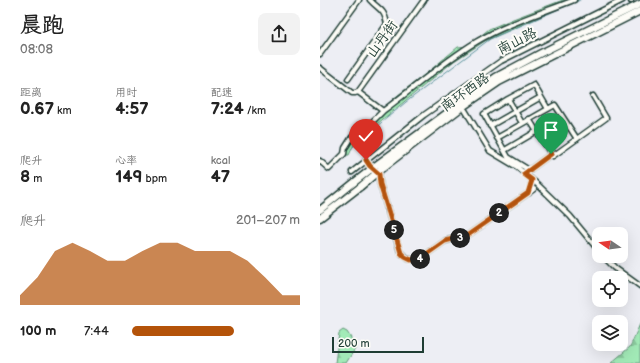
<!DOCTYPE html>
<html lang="zh">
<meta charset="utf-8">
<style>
:root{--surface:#fff;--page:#f2f2f2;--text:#222;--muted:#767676;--accent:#b45309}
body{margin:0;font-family:"Balsamiq Sans","LXGW WenKai TC",sans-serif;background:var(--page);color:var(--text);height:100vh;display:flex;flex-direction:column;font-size:15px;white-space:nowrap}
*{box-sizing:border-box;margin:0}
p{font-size:13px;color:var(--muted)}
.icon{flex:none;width:22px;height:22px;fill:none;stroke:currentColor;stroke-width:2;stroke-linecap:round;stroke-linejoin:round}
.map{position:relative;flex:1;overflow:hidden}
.panel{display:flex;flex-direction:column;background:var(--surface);width:320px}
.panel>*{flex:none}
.needle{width:26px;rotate:283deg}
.controls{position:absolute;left:272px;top:227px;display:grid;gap:8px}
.controls a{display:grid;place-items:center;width:36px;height:36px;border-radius:8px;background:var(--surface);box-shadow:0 4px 16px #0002;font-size:20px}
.scale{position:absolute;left:12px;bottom:10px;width:92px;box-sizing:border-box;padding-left:4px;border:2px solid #1f3d34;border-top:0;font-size:11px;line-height:14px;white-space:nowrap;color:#1f3d34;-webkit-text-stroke:3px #fdfcf7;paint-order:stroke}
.pin{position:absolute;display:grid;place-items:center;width:34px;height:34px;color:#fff;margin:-41px -17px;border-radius:50% 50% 50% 0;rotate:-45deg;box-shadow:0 0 4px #0007}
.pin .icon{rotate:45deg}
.km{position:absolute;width:20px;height:20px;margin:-10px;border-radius:50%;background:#222;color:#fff;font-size:11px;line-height:20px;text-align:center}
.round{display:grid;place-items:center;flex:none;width:42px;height:42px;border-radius:8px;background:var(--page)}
.overview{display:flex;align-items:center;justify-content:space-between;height:68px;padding:0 20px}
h1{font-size:22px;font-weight:700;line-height:30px}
.stats{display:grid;grid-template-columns:repeat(3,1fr);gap:6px;height:68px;padding:4px 20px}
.stats div{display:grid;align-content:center}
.stats b{font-size:17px;font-weight:700}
.stats small{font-size:11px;font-weight:400}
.stats p{font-size:11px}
.chart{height:112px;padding:8px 20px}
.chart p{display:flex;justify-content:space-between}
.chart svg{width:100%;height:72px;margin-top:4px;fill:var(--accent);opacity:.7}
ul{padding:0 20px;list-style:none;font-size:13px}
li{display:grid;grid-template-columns:64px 48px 1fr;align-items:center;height:30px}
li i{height:10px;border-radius:5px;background:var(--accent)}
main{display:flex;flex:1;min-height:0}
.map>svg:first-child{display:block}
.forest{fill:url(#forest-firs);stroke:#609476}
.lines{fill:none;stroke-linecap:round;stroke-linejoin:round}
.stream{stroke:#59929b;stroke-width:1}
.minor-tunnel{stroke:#c4cbce;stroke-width:4;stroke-dasharray:4 2;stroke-linecap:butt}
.minor-casing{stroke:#1f3d34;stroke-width:7}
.highway-casing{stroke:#1f3d34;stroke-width:9}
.minor{stroke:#fdfcf7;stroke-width:4}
.highway{stroke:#fdfcf7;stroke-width:6}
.highway-bridge-casing{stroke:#1f3d34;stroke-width:9;stroke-linecap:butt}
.highway-bridge{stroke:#fdfcf7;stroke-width:6}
.route-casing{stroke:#fff;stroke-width:8}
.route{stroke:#b45309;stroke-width:5}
.labels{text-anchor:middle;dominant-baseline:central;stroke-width:4;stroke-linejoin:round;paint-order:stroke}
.street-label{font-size:14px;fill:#1f3d34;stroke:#fdfcf7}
</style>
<main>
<section class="panel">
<div class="overview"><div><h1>晨跑</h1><p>08:08</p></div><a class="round"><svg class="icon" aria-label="share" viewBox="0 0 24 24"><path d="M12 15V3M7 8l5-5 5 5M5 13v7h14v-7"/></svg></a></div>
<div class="stats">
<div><p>距离</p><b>0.67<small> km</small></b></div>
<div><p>用时</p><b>4:57</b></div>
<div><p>配速</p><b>7:24<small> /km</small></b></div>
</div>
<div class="stats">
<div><p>爬升</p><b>8<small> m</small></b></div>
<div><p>心率</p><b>149<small> bpm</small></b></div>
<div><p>kcal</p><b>47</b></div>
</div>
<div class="chart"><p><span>爬升</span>201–207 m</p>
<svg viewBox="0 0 160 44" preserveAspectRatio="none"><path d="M0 44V38L10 27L20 11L30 6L40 11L50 17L60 17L70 11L80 6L90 6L100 11L110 11L120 11L130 17L140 27L150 38L160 38V44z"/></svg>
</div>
<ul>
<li><b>100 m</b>7:44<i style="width:61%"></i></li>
</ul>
</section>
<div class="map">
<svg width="320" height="363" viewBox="0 0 320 363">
<defs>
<pattern id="forest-firs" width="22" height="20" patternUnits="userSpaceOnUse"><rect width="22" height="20" fill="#a2eab7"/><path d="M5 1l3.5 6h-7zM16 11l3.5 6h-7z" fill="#8bca9e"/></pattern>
</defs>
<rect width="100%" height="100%" fill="#edeef4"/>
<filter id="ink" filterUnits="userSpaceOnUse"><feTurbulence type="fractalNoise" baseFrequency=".025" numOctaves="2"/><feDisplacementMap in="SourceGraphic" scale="8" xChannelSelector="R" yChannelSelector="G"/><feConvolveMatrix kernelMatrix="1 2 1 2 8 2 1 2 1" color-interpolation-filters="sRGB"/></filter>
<g filter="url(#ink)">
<path class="forest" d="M243,0H258L165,41L134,61L35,142L29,155H26V142L47,125L73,99L108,72L138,47L148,46L169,29L193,19Z
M320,324V363H291L310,347Z
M23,330L27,332L35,344V349L26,363H15L19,333Z"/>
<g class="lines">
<path class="stream" d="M31,149L38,142L86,102L170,39L260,0"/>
<path class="minor-tunnel" d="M311,1L320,17"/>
<defs>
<path id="minor" d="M311,0V1
M0,54L39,0
M0,68L32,93H35L38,92L63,111C94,88 123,62 156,42C186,24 222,13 254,0
M28,79L67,24C64,8 59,10 50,0
M38,92L104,0
M134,95L135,101
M188,99L202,123
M145,110L170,151L197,167L218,185L250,216L279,251
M170,126L221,97
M177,138L235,105L257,139
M185,150L241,117
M231,154L233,156L286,118L273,96
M46,160L50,166L59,174L60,184L80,251L83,255L89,259L95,260L101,258L125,241L148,235L214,189
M0,161L9,169L24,154L25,148L32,137L52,122L63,111
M209,170L188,157L164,114L188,99L214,85L228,109
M208,171L231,154L209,119
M32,172L104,115L181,61L303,0
M209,193L212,180
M283,256L295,268L320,286"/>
<path id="highway" d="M55,166L176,77L221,53L320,4
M60,170L141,108L179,82L320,11
M0,210L36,181
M0,218L40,187"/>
</defs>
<use href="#minor" class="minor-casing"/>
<use href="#highway" class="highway-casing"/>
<use href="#minor" class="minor"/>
<use href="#highway" class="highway"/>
<defs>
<path id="highway-bridge" d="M36,181L55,166
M40,187L60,170"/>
</defs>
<use href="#highway-bridge" class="highway-bridge-casing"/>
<use href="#highway-bridge" class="highway-bridge"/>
</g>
</g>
<g class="lines" filter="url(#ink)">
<defs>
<path id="route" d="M46,160L50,166L59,174L60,184L81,253L85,257L91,260L101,258L125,241L148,235L208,193L212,180L204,174L231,154"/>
</defs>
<use href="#route" class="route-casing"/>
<use href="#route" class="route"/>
</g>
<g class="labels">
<g class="street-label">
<text transform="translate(62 39) rotate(-54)">山丹街</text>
<text transform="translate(197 41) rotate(-27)">南山路</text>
<text transform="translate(145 92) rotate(-36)">南环西路</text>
</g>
</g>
</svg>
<div class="controls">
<a><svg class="needle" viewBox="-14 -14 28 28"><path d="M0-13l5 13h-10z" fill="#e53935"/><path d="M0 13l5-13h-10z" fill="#767676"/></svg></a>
<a><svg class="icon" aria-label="locate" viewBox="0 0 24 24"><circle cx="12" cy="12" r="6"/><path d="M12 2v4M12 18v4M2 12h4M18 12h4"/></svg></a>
<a><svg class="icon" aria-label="layers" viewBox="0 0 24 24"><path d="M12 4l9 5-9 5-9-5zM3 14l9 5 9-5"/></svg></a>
</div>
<div class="scale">200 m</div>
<div class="pin" style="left:231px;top:154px;background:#1e9e55"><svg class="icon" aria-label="arrive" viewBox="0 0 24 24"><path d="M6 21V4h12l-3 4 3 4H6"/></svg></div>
<div class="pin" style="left:46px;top:160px;background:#d93025"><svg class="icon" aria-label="check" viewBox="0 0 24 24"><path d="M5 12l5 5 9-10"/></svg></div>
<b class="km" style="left:179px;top:213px">2</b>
<b class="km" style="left:140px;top:238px">3</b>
<b class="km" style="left:100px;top:259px">4</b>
<b class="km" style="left:74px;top:230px">5</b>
</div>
</main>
